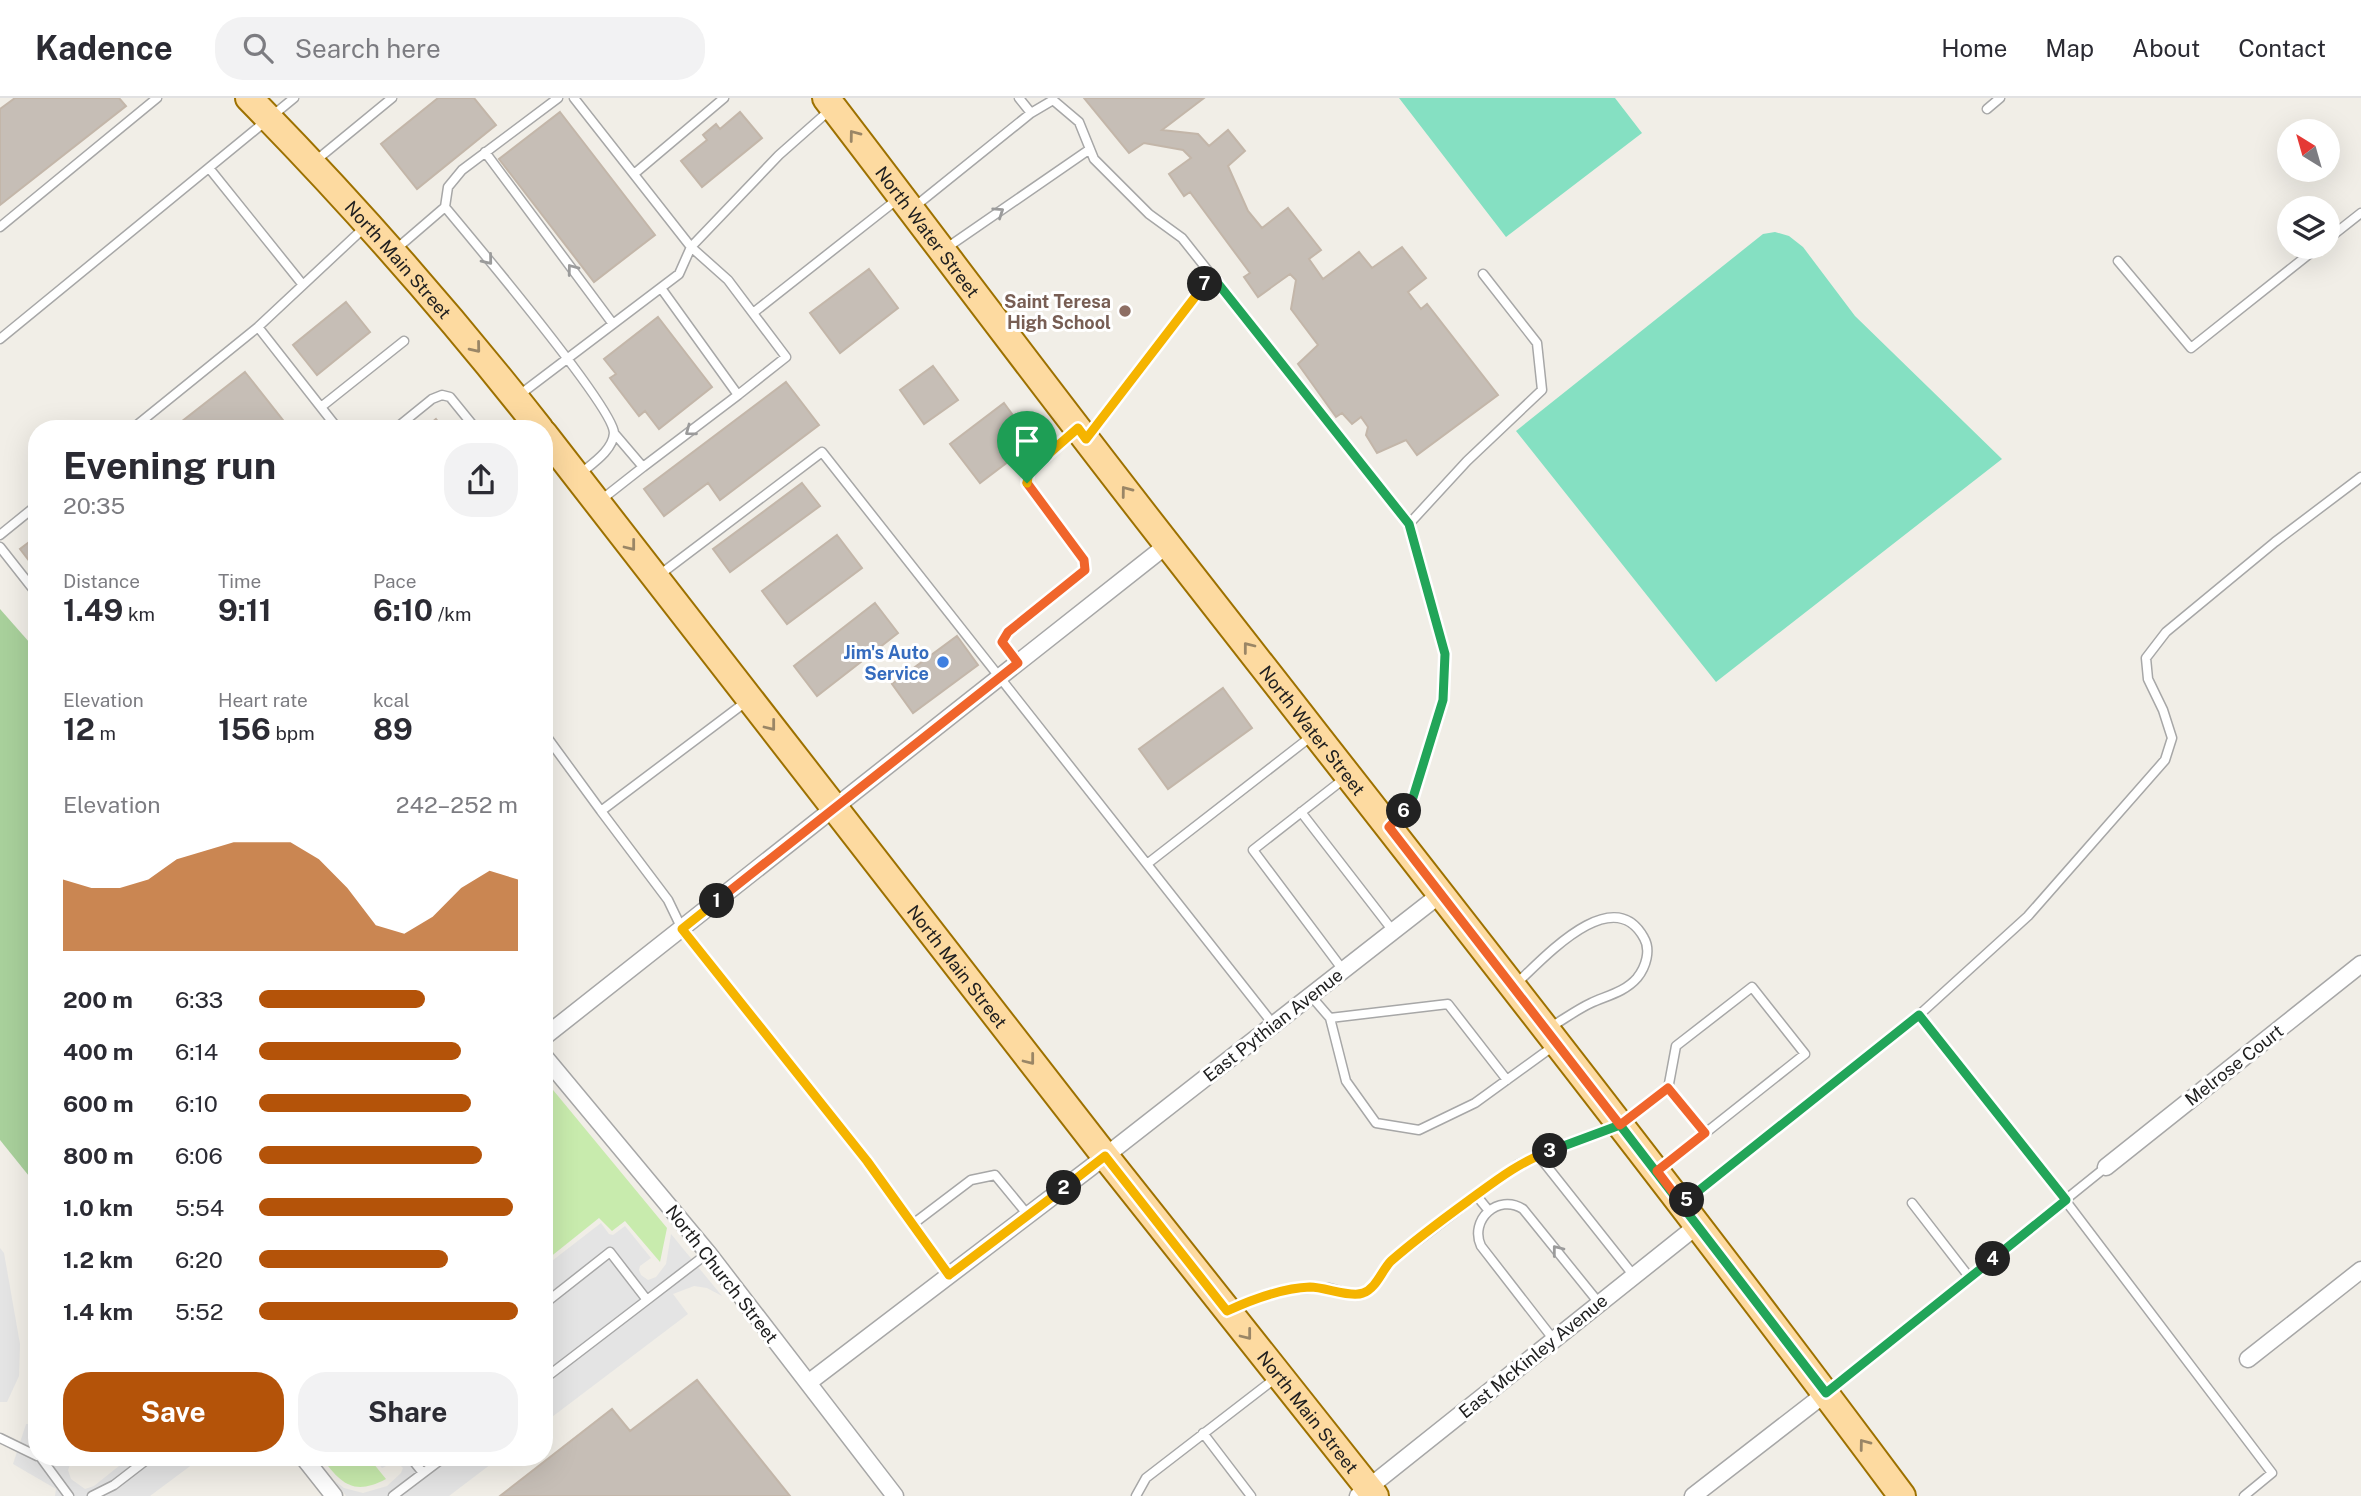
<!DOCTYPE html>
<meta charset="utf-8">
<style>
:root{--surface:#fff;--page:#f2f2f3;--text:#2b2b33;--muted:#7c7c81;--line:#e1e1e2;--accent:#b45309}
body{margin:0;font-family:"Public Sans",sans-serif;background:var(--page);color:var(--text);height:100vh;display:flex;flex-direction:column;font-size:26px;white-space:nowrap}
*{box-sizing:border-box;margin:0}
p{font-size:23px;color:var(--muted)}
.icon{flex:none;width:38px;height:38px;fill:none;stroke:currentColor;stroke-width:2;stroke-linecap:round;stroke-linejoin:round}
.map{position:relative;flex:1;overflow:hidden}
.drawer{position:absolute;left:28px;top:322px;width:525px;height:1046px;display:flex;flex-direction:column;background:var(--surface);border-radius:28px;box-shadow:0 7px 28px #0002}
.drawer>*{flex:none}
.needle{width:46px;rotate:323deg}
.fabs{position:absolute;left:2277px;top:21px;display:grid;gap:14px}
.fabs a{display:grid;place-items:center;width:63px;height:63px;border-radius:50%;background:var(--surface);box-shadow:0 7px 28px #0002;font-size:35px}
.pin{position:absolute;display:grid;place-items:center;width:60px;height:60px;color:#fff;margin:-72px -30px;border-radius:50% 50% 50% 0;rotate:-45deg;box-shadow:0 0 7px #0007}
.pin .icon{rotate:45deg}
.km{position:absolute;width:35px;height:35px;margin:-18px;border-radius:50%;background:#222;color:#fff;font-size:19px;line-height:35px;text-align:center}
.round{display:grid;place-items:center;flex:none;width:74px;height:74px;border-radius:28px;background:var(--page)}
.head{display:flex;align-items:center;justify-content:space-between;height:119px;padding:0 35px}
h1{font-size:38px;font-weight:700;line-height:52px}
.figures{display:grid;grid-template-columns:repeat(3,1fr);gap:10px;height:119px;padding:7px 35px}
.figures div{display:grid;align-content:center}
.figures b{font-size:30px;font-weight:700}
.figures small{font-size:19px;font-weight:400}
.figures p{font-size:19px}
.chart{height:196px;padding:14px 35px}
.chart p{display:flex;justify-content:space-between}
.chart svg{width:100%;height:126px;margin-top:7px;fill:var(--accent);opacity:.7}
.primary-button{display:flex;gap:14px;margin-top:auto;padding:14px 35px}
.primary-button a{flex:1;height:80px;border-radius:28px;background:var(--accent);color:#fff;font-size:28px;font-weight:700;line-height:80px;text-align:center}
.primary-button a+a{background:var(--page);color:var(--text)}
ul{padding:0 35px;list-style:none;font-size:23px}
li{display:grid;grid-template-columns:112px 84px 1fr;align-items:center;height:52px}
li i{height:18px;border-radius:9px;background:var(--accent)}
header{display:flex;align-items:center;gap:42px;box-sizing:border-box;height:98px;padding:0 35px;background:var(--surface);border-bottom:2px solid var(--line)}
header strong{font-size:33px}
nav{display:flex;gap:38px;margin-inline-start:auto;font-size:24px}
.search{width:490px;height:63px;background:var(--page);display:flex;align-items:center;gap:18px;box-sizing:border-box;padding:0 24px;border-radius:28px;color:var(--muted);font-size:26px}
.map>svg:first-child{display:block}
.grass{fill:#c8ebad}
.forest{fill:#a8d09b}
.pitch{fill:#85e0c2}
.parking{fill:#e4e4e4}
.building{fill:#c6beb6;stroke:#c3b6a9;stroke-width:2}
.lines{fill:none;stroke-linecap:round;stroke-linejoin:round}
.service-casing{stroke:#a7a7a7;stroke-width:11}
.minor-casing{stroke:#a7a7a7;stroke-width:19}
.primary-casing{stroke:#9d7100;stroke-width:30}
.service{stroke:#fff;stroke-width:8}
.minor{stroke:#fff;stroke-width:16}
.primary{stroke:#fddaa0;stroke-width:26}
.oneway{stroke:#9a8666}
.oneway2{stroke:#9b9b9b}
.split-1-casing{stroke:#fff;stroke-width:14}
.split-2-casing{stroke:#fff;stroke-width:14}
.split-3-casing{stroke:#fff;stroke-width:14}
.split-4-casing{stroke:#fff;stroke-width:14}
.split-5-casing{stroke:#fff;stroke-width:14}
.split-6-casing{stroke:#fff;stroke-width:14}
.split-7-casing{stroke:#fff;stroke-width:14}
.split-8-casing{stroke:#fff;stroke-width:14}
.split-1{stroke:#f0652b;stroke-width:9}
.split-2{stroke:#f5b400;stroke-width:9}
.split-3{stroke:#f5b400;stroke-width:9}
.split-4{stroke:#22a559;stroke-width:9}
.split-5{stroke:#22a559;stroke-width:9}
.split-6{stroke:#f0652b;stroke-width:9}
.split-7{stroke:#22a559;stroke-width:9}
.split-8{stroke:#f5b400;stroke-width:9}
.education-dot{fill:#8d6e63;stroke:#fff;stroke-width:2.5}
.shop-dot{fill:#3f7fe0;stroke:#fff;stroke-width:2.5}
.labels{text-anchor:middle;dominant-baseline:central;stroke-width:6;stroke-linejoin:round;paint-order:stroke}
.street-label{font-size:18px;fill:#202020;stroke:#fff}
.education-label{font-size:18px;font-weight:bold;fill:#785e54;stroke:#fff;text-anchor:end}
.shop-label{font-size:18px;font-weight:bold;fill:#366cbe;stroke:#fff;text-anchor:end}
</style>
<header>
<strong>Kadence</strong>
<div class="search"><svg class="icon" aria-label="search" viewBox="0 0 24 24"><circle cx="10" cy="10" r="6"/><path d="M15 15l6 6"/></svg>Search here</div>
<nav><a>Home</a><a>Map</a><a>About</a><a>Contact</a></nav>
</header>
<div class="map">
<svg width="2361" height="1398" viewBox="0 0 2361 1398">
<rect width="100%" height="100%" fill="#f1eee7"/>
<path class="grass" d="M544,981L667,1130L660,1164L625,1123L612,1133L599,1120L544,1164Z
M322,1360H369L386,1381C354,1398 341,1386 322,1360Z"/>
<path class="forest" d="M0,511L37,553V1088L0,1042Z"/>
<path class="pitch" d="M1399,0H1615L1642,35L1506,139Z
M1775,134L1789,138L1803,149L1855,218L2002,361L1716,584L1516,333L1763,136Z"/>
<path class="parking" d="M601,1125L609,1136L613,1137L625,1128L651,1160L640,1168L639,1172L641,1177L648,1182L656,1179L666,1166L671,1136L722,1198L707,1190L694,1188L673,1196L688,1216L544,1325V1169Z
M0,1150L4,1155L20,1246L19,1278L7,1304H0Z
M26,1326H37V1360H76L71,1364L68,1372L71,1381L85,1391L94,1388L129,1360H201L150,1398H55L56,1391L13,1366Z
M374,1360H499L449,1398H346L335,1383L344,1390L363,1395L387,1388L401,1375L403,1370L398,1365L394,1364L382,1370Z"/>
<path class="building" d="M15,0H119L126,8L0,107V11Z
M438,0H474L496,27L417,91L381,46Z
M1084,0H1204L1162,32L1198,36L1209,48L1228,32L1245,53L1228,68L1248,113L1262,130L1288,110L1321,152L1309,161L1323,181L1359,154L1372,170L1402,149L1426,180L1408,194L1421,211L1427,206L1498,297L1417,357L1406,342L1377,355L1366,337L1368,329L1361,319L1352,326L1342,315L1336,319L1298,266L1318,247L1291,211L1296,182L1290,176L1258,199L1244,179L1250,175L1190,94L1184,98L1169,76L1191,60L1183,52L1144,45L1129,55Z
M560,14L655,137L594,184L499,61Z
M740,14L762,40L702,89L681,63L707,42L703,37L716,26L720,31Z
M869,171L898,210L840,255L810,215Z
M346,204L370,234L317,277L293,247Z
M658,219L712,289L659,331L645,313L639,318L610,280L616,276L604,261Z
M933,268L958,302L924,326L900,292Z
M245,274L290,331H172Z
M786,284L819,327L720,402L708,385L664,418L644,391Z
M1004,305L1033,345L980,385L950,346Z
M436,321L444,331H424Z
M802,385L820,408L730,474L713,451Z
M837,437L862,470L787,526L762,493Z
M37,438V473L20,451Z
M875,505L898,535L817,598L794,568Z
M957,538L978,567L913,615L892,586Z
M1223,590L1252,630L1168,691L1139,651Z
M697,1282L790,1398H500L612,1311L630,1333Z"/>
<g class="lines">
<defs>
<path id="service" d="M574,0L691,149L728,182L786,259L738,297L661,190
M1019,0L1031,15L1053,2L1079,24L1094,61L1149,116L1182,140L1409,426L1445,556L1443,602L1411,706L1391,727
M1987,11L2000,0
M485,54L613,226
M314,64L392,0
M209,70L303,187
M634,76L724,0
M445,109C470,139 614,310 614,335C613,352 593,365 581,375
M913,110L1031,15
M0,129L157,0
M2328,141L2361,115
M945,151L1090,51
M395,152L445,109L448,89L462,72L558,0
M2118,163L2191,250L2318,149
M753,215L899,100
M258,229L338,331
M0,241L294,0
M518,298L679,176L691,149L779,57L831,11
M321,309L404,243
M132,331L258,229L365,129
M395,331L432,301L442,297L450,299L476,331
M1088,338L1212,178
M643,369L738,297
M601,402L643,369L614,335
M1409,426L1467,363L1542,292L1537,245L1483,176
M0,437L37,407
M0,449L37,496
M658,478L822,354L1273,926
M1018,566L1002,544L1008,534L1085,472L1084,462L1027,385L1029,373L1075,334
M747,603L601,713L668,802L682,831L867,1063L949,1177
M544,635L601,713
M1301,714L1393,833
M1147,766L1313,637
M1343,872L1253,752L1345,680
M1516,886C1544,860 1613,783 1644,840C1651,852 1646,869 1637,880C1625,894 1606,898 1591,905C1576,912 1563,922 1549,930
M1311,898L1330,920L1346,983L1376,1025L1419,1032L1475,1005L1555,947
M1919,917L2028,818L2165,662L2172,640L2163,612L2148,581L2146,560L2166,534L2275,444L2361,379
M1330,920L1448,906L1507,982
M1668,991L1705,1035
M1538,1057L1634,1178
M1476,1097L1489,1113
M1685,1103L1919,917L2065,1102L2272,1375L2244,1398
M1912,1105L1970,1180
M913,1126L971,1082L995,1077L1028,1117
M647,1202L708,1155
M544,1206L610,1154L647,1202L544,1281
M1230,1211L1251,1202L1294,1191L1329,1190L1351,1196L1363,1195L1371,1189L1389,1165L1517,1067L1533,1059L1621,1027L1668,991L1676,948L1752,889L1805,956L1660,1071
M1554,1242L1481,1148C1469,1122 1498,1095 1523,1111L1599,1205
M1828,1293L2106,1069
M1203,1335L1251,1398
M0,1340L37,1358
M41,1360L69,1398
M411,1360L423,1375
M92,1398L114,1387L149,1360
M393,1398L443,1360
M1136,1398L1146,1380L1277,1279"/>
<path id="minor" d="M544,939L1167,447
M544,958L708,1155L895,1398
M2106,1069L2361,866
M2248,1261L2361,1172
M808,1285L1090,1070L1442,795
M304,1360L334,1398
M1358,1398L1698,1127
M1693,1398L1826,1295"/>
<g id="primary">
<path id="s1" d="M249,0C352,105 449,215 540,331"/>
<path id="s2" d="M826,0C941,150 1054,302 1171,451C1416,765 1664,1078 1902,1398"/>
<path id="s3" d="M544,336L1105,1058L1375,1398"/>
</g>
</defs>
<use href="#service" class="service-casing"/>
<use href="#minor" class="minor-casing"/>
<use href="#primary" class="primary-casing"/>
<use href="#service" class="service"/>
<use href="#minor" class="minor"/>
<use href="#primary" class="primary"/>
</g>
<defs><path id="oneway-chevron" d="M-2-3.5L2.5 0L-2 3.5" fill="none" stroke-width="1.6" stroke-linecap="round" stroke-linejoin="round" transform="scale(1.75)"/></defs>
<g class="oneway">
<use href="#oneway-chevron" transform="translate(854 37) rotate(-127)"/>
<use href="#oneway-chevron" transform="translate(476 250) rotate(51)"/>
<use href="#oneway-chevron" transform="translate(1126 393) rotate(-127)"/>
<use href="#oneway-chevron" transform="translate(631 448) rotate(52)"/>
<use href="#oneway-chevron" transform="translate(1248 549) rotate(-128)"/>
<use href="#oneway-chevron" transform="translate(771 628) rotate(52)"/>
<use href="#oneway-chevron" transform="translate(1030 962) rotate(52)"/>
<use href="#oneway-chevron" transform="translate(1247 1237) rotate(52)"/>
<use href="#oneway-chevron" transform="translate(1864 1346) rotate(-127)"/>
</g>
<g class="oneway2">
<use href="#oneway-chevron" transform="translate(999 114) rotate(-34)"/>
<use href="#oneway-chevron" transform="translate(488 162) rotate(51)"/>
<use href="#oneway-chevron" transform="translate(572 171) rotate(-127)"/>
<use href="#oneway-chevron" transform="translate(690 333) rotate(143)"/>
<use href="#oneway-chevron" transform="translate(1557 1152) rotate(-128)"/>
</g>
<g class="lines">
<defs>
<path id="split-1" d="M717,803L1018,565L1002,544L1008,534L1085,472L1084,462L1027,385"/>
<path id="split-2" d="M717,803L682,831L867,1063L949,1177L1064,1090"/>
<path id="split-3" d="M1064,1090L1105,1058L1227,1213C1253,1201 1282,1190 1310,1189C1325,1189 1351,1200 1363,1195C1376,1191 1382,1172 1391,1163C1415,1142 1442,1122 1468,1103C1494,1084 1519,1064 1550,1053"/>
<path id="split-4" d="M1550,1053L1620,1027L1826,1295L1993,1161"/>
<path id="split-5" d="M1687,1102L1919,917L2066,1102L1993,1161"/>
<path id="split-6" d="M1404,713L1389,729L1620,1027L1668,990L1705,1035L1657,1073L1682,1106L1687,1102"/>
<path id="split-7" d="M1205,186L1212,178L1409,426L1445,556L1443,602L1411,706L1404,713"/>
<path id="split-8" d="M1027,385L1029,373L1078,330L1086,341L1205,186"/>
</defs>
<use href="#split-1" class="split-1-casing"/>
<use href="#split-2" class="split-2-casing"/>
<use href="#split-3" class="split-3-casing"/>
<use href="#split-4" class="split-4-casing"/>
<use href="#split-5" class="split-5-casing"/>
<use href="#split-6" class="split-6-casing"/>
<use href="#split-7" class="split-7-casing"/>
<use href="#split-8" class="split-8-casing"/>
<use href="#split-1" class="split-1"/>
<use href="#split-2" class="split-2"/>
<use href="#split-3" class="split-3"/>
<use href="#split-4" class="split-4"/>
<use href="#split-5" class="split-5"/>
<use href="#split-6" class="split-6"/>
<use href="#split-7" class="split-7"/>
<use href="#split-8" class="split-8"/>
</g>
<circle class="education-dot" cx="1125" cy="213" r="7"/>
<circle class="shop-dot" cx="943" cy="564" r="7"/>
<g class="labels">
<g class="street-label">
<text stroke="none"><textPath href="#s2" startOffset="168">North Water Street</textPath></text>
<text stroke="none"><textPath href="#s1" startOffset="220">North Main Street</textPath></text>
<text stroke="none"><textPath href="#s2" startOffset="798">North Water Street</textPath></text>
<text stroke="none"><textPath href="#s3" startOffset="674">North Main Street</textPath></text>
<text transform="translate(1273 927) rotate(-38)">East Pythian Avenue</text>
<text transform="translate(2234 967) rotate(-38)">Melrose Court</text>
<text transform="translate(722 1176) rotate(52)">North Church Street</text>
<text transform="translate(1533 1258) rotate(-39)">East McKinley Avenue</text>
<text stroke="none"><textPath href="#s3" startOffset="1241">North Main Street</textPath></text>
</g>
<g class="education-label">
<text x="1111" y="203">Saint Teresa<tspan x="1111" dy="21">High School</tspan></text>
</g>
<g class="shop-label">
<text x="929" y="554">Jim's Auto<tspan x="929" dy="21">Service</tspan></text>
</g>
</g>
</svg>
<div class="fabs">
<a><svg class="needle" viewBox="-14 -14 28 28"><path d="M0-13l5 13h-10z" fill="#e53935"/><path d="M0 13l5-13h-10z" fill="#7c7c81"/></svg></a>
<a><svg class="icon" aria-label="layers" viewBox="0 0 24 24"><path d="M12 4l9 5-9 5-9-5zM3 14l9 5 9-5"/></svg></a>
</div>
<div class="pin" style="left:1027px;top:385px;background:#1e9e55"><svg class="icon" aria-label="arrive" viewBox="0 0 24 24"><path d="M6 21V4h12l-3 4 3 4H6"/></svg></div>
<b class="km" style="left:717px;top:803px">1</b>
<b class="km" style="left:1064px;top:1090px">2</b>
<b class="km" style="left:1550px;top:1053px">3</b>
<b class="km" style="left:1993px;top:1161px">4</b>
<b class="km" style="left:1687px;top:1102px">5</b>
<b class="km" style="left:1404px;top:713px">6</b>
<b class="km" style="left:1205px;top:186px">7</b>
<section class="drawer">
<div class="head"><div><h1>Evening run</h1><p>20:35</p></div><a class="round"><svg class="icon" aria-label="share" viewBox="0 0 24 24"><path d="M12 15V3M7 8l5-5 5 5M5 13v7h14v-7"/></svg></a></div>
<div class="figures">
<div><p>Distance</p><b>1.49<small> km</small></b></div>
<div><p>Time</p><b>9:11</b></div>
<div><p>Pace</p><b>6:10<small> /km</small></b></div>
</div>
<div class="figures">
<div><p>Elevation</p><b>12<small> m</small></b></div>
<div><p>Heart rate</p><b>156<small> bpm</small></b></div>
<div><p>kcal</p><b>89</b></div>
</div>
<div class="chart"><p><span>Elevation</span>242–252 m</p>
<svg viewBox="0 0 160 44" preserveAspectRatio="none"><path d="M0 44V19L10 22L20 22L30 19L40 12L50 9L60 6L70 6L80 6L90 12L100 22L110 35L120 38L130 32L140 22L150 16L160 19V44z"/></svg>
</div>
<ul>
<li><b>200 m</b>6:33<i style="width:64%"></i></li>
<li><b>400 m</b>6:14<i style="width:78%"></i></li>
<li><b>600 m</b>6:10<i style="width:82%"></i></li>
<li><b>800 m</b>6:06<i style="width:86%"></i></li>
<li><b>1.0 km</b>5:54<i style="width:98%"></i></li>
<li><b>1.2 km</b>6:20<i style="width:73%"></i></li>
<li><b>1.4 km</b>5:52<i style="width:100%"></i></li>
</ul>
<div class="primary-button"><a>Save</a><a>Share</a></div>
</section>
</div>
